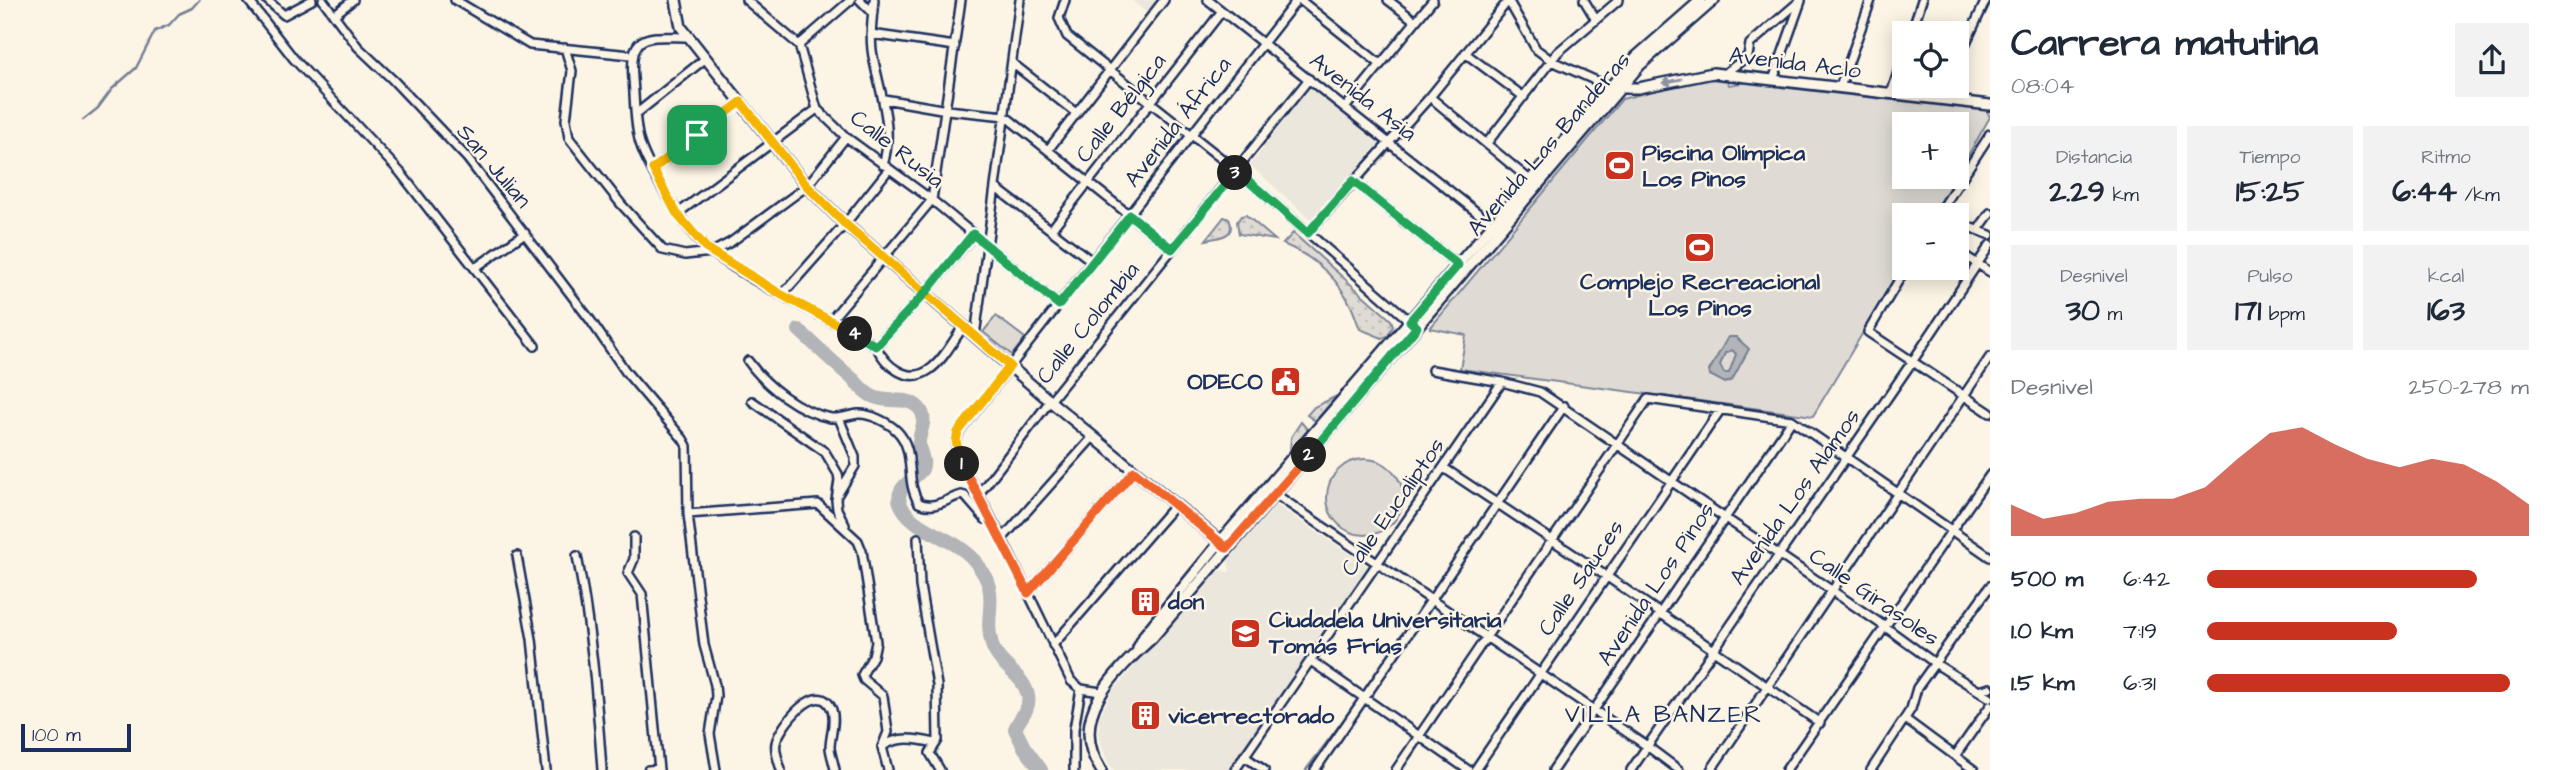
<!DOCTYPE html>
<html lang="es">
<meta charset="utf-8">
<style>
:root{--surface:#fff;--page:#f2f2f3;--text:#1f2937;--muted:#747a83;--accent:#c8321e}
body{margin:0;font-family:"Architects Daughter",sans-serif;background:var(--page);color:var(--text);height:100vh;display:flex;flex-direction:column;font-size:26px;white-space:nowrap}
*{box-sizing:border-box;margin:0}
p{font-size:23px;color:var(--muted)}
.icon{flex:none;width:38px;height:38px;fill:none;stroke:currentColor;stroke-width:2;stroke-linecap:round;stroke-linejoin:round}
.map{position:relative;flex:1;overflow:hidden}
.sheet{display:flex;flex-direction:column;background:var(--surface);width:560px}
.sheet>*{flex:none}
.controls{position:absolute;left:1892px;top:21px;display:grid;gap:14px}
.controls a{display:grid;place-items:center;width:77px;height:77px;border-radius:0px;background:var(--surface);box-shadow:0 4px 18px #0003;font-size:35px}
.scale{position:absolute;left:21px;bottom:18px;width:110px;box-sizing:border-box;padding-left:7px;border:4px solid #1b2f5e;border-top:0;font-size:19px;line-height:24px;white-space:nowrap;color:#1b2f5e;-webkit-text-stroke:5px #fcf5e5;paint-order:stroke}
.pin{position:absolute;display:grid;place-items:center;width:60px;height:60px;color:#fff;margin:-30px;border-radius:14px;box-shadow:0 4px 10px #0006}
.km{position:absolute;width:35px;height:35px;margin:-18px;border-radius:50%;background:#222;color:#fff;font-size:19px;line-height:35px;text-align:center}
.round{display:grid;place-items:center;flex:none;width:74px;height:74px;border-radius:0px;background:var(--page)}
.head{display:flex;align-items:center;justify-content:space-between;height:119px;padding:0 21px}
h1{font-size:38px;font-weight:800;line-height:52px}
.figures{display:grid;grid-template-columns:repeat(3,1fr);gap:10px;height:119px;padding:7px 21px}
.figures div{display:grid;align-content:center;border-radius:0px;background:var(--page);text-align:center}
.figures b{font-size:30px;font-weight:800}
.figures small{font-size:19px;font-weight:400}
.figures p{font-size:19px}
.chart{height:196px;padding:14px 21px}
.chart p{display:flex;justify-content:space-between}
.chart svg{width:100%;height:126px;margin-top:7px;fill:var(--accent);opacity:.7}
ul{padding:0 21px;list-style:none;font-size:23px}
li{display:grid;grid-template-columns:112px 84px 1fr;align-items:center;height:52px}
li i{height:18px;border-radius:9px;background:var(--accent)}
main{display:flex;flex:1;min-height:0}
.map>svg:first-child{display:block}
.built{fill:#ece7dc}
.grass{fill:url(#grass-dots);stroke:#7d8599;stroke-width:2}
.garden{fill:#dfdbd4;stroke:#7d8599;stroke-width:2}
.water{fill:#b2b4b8;stroke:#767f94;stroke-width:2;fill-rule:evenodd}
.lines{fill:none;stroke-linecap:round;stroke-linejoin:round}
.stream{stroke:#767f94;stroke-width:2.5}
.river{stroke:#b2b4b8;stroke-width:14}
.minor-casing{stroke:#1b2f5e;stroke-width:12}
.major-casing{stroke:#1b2f5e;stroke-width:14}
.minor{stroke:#fcf5e5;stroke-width:7}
.major{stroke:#fcf5e5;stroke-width:9}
.oneway{fill:#8c92a2}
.split-1-casing{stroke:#fff;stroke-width:14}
.split-2-casing{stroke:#fff;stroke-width:14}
.split-3-casing{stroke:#fff;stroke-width:14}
.split-4-casing{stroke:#fff;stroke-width:14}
.split-5-casing{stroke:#fff;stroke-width:14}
.split-1{stroke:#f5b400;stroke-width:9}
.split-2{stroke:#f0652b;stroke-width:9}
.split-3{stroke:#22a559;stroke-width:9}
.split-4{stroke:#22a559;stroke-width:9}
.split-5{stroke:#f5b400;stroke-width:9}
.labels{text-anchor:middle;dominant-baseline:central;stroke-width:5;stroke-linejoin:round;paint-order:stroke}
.street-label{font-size:23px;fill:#1b2f5e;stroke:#fcf5e5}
.poi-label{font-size:23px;font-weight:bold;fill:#1b2f5e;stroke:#fcf5e5;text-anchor:start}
.neighbourhood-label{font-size:24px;letter-spacing:2px;fill:#1b2f5e;stroke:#fcf5e5}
</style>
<main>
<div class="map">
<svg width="1990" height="770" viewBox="0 0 1990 770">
<defs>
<pattern id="grass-dots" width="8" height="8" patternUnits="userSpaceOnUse" patternTransform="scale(1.75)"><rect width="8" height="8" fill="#dfdbd4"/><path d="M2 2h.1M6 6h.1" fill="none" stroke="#bfbcb8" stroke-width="1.8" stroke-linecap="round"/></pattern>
</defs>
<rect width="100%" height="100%" fill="#fcf5e5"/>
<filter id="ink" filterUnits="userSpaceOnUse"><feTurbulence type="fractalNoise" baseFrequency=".0143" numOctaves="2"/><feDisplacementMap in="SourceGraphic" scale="14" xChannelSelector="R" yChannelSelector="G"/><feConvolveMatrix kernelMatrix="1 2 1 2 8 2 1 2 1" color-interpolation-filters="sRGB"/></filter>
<g filter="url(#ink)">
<path class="built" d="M1131,0H1160L1149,14Z
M1309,88L1380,142L1312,221L1250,165Z
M1275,504L1372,569L1234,770H1114L1109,765L1099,739V718L1111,693L1218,570L1230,572L1228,559Z"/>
<path class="grass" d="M1246,215L1275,240L1239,234L1237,222L1241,216Z
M1224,217L1229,219C1237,237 1219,237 1206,240Z
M1293,233L1391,320L1393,326L1388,336L1382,338L1360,329C1357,322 1355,315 1352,308C1338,277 1314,257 1283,244Z
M1337,396L1318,418L1314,420L1307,415L1314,407Z
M1301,422L1308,430L1290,451L1291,437Z"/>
<path class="garden" d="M1710,76L1727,79L1729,85L1748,82L1986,109L1990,117L1957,175L1956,124H1904V177H1955L1933,215H1904V264L1813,416L1460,369L1466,335L1430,328L1622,99Z
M996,316L1025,338L1012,355L983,332Z
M1327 497a38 38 0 1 1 76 0a38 38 0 1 1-76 0Z"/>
<path class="water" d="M1728,337H1736L1749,349L1732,380L1725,383L1710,375L1709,371ZM1732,350L1736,354L1729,373H1724L1720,365L1725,353Z"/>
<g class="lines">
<path class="stream" d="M83,120L98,108L112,89L136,68L155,31L169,25L179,14L192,8L199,0
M1306,770L1355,705"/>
<path class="river" d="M799,330C817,347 835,364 854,380C859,386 866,394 874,397C889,404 907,395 919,408C929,419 919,431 919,443C919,452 926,461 922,469C914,481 891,488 902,507C917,533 955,537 974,560C1004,596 982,610 992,645C999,667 1024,674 1028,696C1031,709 1019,718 1015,729L1024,747L1041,770"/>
<defs>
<path id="minor" d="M248,0L294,59L400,172L535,346
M267,0L284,15L312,0
M323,0L334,15
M353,0L334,15L358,47L393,80L467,158L591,321L626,372L683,439L687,446L688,514L704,645L715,685L716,696L710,734L716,770
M455,0L530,45L631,55
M746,0L799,45L817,109L846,137L932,200L1059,305
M860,0L873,13
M874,0C872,20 869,41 874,61C881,96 894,129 883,165
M1065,0L1059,18L1067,36L1237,171L1411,322
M1208,0L1493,225
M1300,0L1380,64
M1388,0L1415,21
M1508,0L1536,49L1552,61L1610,87
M1584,0L1596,20
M1911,33L1922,0
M871,34L955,46
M689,37C649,37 629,30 633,79C635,100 634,123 640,143C648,168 688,235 709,250C760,288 821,314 876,346C885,365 907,385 929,370C943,361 954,339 964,326
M799,45L851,0
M565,48L572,71L566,120L569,138L621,204L663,250L685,255L712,252L731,242L807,186L846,137
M1465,53L1524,97
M1012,63L1076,113
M1956,64L1986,0
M1724,74L1748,56L1750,44L1801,0
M1773,80L1801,1
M1840,87L1871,0
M1891,94L1904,53
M1430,97L1531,181
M884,99L947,110L1005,116L1172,249
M1941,99L1947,86
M1345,108L1433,0
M636,114L706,58
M1487,143L1558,52L1619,0
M1048,150L1164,0
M653,169L741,102
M1353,181L1458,265
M996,188L1093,262
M677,214L817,109
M1938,215L1989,136
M1956,222L1990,235
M1051,230L1222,11
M1978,230L1990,213
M1308,233L1430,97L1508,1
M1956,250L1990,272
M475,268L525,233
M1906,268L1868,332L1990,413
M782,295L845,224L889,169
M831,320L932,200L961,0
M975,336L1020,0
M876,346L926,292L973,235
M748,361C766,386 799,412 831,418C841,419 849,415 858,414C870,413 889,423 897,431C917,451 904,481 919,503C934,510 947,499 961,495L965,496L985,519L991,518
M1432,370L1502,382L1540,392L1884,626L1936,664L1990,698
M752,401L825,452L838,474L839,480L836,500L837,509L845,525
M1444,468L1606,576L1820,723
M838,494L855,466V457L839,418
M979,494L1050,401L1309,79
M1275,494L1647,746L1679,770
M688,514L818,504L858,541L862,551L876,642L873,656L862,675L864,680L883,696L888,732L882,747L888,770
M634,537V559L628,573L642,594L659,770
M918,538L920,586L937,685L938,740L930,753L940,770
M1002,539L1093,437
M517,556L532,639L546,770
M577,556C591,627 597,698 602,770
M1028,593L1134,471
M1053,645L1175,505
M1311,661L1468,770
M1979,691L1990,688
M1101,692L1081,689L1071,681L1002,539L959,458L956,441L959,432L1297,0
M1905,719L1974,770
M882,747C898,735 917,739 935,743
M1244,756L1264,770
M1955,756L1990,706
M648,770L659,769
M781,770C779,762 774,751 776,743C779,727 819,676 832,710C836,722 830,736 830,748C831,756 834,763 835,770
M1074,770V729L1081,689
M1235,770L1502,382
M1315,770L1564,406
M1396,770L1648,399L1792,420L1990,557
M1475,770L1721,409
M1553,770L1792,420
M1631,770L1912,362L1990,245
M1711,770L1990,357
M1786,770L1990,475
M1871,770L1911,709L1917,688L1990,586"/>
<path id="major" d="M676,0L681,27L807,186L845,224L1050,401L1223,544
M1618,88H1638L1713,73L1990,105
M1990,135V137
M1138,648L1145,634L1220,542L1636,57L1701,0
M1101,770C1066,717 1115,672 1152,638L1640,65L1714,0"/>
</defs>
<use href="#minor" class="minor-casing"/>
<use href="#major" class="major-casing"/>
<use href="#minor" class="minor"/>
<use href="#major" class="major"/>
</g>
<defs><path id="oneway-solid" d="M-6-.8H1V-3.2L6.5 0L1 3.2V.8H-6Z" transform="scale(1.75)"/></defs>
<use class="oneway" href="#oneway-solid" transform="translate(1672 81) rotate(168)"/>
</g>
<g class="lines" filter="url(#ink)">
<defs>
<path id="split-1" d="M697,135L741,102L807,186L845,224L1010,366L958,432L956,441L962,464"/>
<path id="split-2" d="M962,464L1028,593L1134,471L1227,548L1309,455"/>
<path id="split-3" d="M1235,173L1237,171L1308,233L1353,181L1458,265L1410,321L1417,327L1309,455"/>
<path id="split-4" d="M855,334L876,346L926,292L973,234L1059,305L1130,215L1172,249L1235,173"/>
<path id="split-5" d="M697,135L653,169L677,214L707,249L782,295L855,334"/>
</defs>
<use href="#split-1" class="split-1-casing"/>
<use href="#split-2" class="split-2-casing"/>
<use href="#split-3" class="split-3-casing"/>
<use href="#split-4" class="split-4-casing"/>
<use href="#split-5" class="split-5-casing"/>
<use href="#split-1" class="split-1"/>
<use href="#split-2" class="split-2"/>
<use href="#split-3" class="split-3"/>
<use href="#split-4" class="split-4"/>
<use href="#split-5" class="split-5"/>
</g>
<defs>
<symbol id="stadium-square" viewBox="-11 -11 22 22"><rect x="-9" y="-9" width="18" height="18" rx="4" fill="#c8321e" stroke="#fcf5e5"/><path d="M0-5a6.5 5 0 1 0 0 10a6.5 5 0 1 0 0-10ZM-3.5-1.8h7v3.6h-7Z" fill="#fff"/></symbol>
<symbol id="civic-square" viewBox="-11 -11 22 22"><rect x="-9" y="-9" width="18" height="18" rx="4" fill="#c8321e" stroke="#fcf5e5"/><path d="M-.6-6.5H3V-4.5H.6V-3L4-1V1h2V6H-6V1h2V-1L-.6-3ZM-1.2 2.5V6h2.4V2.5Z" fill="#fff"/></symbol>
<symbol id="building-square" viewBox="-11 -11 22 22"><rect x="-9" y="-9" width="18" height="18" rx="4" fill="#c8321e" stroke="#fcf5e5"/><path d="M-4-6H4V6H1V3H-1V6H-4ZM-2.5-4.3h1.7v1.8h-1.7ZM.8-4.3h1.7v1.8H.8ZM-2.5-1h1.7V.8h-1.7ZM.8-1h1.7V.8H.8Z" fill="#fff"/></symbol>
<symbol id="university-square" viewBox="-11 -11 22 22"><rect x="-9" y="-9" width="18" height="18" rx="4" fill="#c8321e" stroke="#fcf5e5"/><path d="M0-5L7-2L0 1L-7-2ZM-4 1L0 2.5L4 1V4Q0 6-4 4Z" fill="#fff"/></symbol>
</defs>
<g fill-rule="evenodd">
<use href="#stadium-square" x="1602" y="148" width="35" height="35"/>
<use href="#stadium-square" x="1682" y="230" width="35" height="35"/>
<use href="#civic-square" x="1268" y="364" width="35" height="35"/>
<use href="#building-square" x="1128" y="584" width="35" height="35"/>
<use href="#university-square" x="1228" y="616" width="35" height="35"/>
<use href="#building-square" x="1128" y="698" width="35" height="35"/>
</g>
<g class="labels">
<g class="street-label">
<text transform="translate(1795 63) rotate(7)">Avenida Aclo</text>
<text transform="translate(1363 97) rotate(38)">Avenida Asia</text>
<text transform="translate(1121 108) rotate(-52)">Calle Bélgica</text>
<text transform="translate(1178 122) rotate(-52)">Avenida África</text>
<text transform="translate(1549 144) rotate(-49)">Avenida Las Banderas</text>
<text transform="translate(897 149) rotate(38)">Calle Rusia</text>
<text transform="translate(494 166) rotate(50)">San Julian</text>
<text transform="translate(1088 323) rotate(-51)">Calle Colombia</text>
<text transform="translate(1795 497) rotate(-55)">Avenida Los Alamos</text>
<text transform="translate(1393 507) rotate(-55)">Calle Eucaliptos</text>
<text transform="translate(1581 578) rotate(-56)">Calle Sauces</text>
<text transform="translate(1656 584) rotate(-56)">Avenida Los Pinos</text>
<text transform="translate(1874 597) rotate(35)">Calle Girasoles</text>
</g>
<g class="poi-label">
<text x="1642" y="153">Piscina Olímpica<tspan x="1642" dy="26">Los Pinos</tspan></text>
<text x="1700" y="282" text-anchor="middle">Complejo Recreacional<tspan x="1700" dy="26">Los Pinos</tspan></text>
<text x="1263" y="382" text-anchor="end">ODECO</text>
<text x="1168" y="602">don</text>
<text x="1269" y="620">Ciudadela Universitaria<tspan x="1269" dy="26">Tomás Frías</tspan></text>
<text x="1168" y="716">vicerrectorado</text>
</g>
<g class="neighbourhood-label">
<text x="1664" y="715">VILLA BANZER</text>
</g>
</g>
</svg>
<div class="controls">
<a><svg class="icon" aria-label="locate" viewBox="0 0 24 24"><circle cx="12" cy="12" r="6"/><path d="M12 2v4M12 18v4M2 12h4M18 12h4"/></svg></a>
<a>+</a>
<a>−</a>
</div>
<div class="scale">100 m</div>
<div class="pin" style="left:697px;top:135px;background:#1e9e55"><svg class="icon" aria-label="arrive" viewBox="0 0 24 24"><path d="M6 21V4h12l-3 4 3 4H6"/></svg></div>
<b class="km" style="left:962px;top:464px">1</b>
<b class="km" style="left:1309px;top:455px">2</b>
<b class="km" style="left:1235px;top:173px">3</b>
<b class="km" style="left:855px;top:334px">4</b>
</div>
<section class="sheet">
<div class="head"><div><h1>Carrera matutina</h1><p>08:04</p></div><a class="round"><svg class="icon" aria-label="share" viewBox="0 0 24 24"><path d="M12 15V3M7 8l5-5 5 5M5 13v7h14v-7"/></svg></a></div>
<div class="figures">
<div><p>Distancia</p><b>2.29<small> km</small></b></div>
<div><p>Tiempo</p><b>15:25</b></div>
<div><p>Ritmo</p><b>6:44<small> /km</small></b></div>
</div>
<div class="figures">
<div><p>Desnivel</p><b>30<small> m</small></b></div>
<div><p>Pulso</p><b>171<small> bpm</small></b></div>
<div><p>kcal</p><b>163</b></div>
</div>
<div class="chart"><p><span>Desnivel</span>250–278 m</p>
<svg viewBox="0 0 160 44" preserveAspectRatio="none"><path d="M0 44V33L10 38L20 36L30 32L40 31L50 31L60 27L70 17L80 8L90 6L100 12L110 17L120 20L130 17L140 19L150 25L160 33V44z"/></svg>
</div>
<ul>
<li><b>500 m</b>6:42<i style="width:84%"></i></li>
<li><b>1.0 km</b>7:19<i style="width:59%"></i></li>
<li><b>1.5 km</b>6:31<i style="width:94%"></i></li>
</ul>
</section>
</main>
